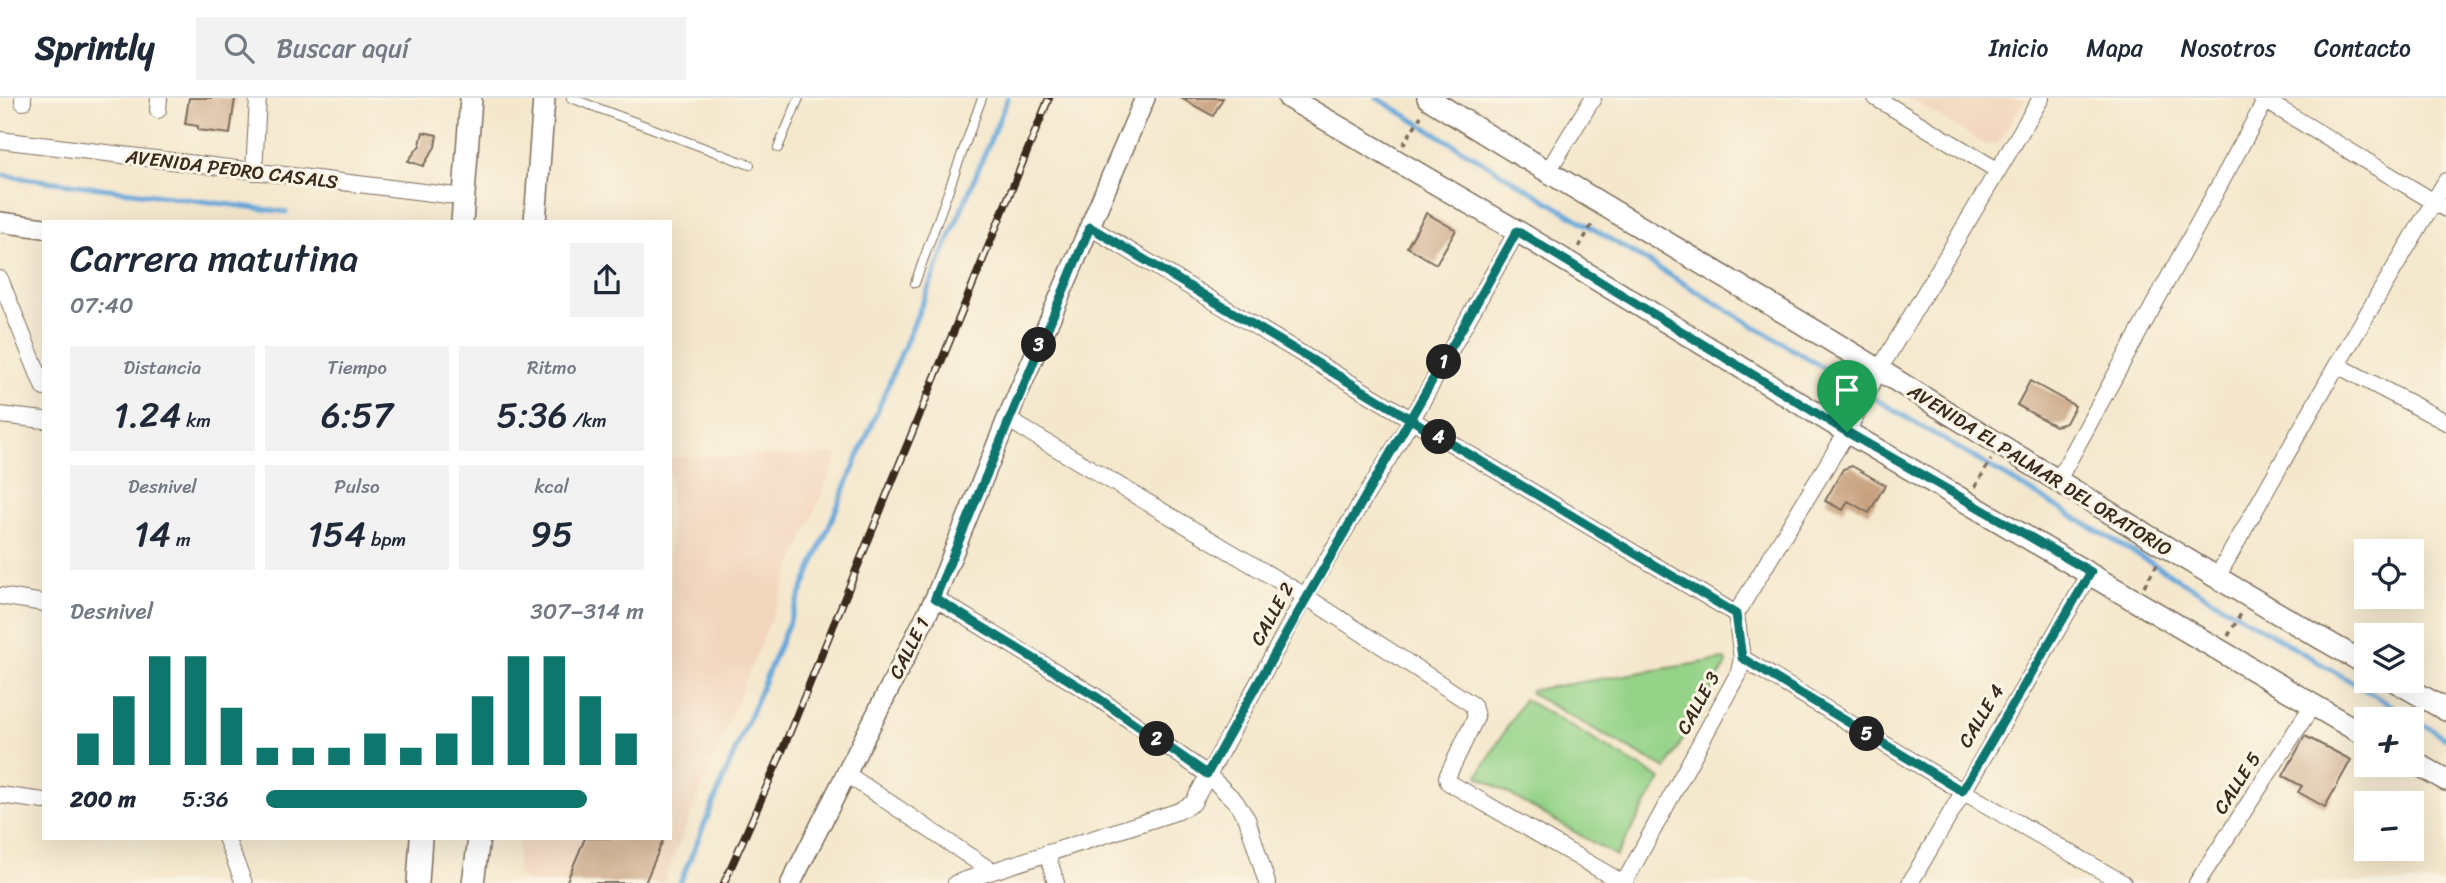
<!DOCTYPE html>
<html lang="es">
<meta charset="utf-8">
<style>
:root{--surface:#fff;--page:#f2f2f3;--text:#1f2937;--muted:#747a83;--line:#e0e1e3;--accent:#0f766e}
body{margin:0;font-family:Sriracha,sans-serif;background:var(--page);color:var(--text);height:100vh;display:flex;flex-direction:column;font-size:26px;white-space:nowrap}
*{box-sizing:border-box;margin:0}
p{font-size:23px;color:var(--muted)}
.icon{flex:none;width:38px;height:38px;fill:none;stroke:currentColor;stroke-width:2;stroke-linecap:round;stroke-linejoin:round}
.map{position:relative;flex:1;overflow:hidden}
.details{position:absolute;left:42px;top:122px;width:630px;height:620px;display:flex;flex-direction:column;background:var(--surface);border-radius:0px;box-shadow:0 7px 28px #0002}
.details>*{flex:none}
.controls{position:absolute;left:2354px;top:441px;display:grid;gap:14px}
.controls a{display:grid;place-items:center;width:70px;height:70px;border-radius:0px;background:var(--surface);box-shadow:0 7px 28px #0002;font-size:35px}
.pin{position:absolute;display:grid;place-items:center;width:60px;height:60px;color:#fff;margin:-72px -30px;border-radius:50% 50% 50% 0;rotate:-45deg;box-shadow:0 0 7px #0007}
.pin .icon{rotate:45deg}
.km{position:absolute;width:35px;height:35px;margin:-18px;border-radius:50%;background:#222;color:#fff;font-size:19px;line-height:35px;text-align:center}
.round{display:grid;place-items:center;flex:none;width:74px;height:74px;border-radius:0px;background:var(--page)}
.headline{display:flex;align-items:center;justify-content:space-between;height:119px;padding:0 28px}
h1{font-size:38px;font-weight:600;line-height:52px}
.metrics{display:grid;grid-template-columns:repeat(3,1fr);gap:10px;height:119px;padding:7px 28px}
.metrics div{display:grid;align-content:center;border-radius:0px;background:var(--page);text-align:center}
.metrics b{font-size:35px;font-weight:600}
.metrics small{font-size:19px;font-weight:400}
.metrics p{font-size:19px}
.chart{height:196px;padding:14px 28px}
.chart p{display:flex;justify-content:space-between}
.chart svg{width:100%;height:126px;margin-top:7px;stroke:var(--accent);stroke-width:6}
ul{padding:0 28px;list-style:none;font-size:23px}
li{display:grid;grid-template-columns:112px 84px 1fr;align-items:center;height:52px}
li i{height:18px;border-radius:9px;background:var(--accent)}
header{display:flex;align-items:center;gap:42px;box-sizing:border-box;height:98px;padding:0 35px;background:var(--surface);border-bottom:2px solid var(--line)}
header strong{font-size:33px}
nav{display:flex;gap:38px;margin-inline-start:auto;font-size:24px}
.search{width:490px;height:63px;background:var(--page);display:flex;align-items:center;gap:18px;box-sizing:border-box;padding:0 24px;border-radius:0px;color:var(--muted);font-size:26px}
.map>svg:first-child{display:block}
.built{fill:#f2d5bd}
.green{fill:#95d389;stroke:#687e54;stroke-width:2}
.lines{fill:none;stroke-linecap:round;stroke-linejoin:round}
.stream{stroke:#66a7da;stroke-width:5}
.building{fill:#c8a280}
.service-casing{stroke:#7c6c5b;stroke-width:10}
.minor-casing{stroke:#7c6c5b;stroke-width:18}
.tertiary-casing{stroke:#7c6c5b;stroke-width:22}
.secondary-casing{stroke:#7c6c5b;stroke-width:24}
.path{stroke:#7c6c5b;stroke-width:3.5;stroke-dasharray:5 5;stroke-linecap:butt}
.service{stroke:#fff;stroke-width:8}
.minor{stroke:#fff;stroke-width:16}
.tertiary{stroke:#fff;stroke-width:19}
.secondary{stroke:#fff;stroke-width:21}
.rail-casing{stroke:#3b2a1e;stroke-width:8}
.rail{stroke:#fcf5e5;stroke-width:5;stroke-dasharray:16;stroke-linecap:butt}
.route-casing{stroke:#fff;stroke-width:14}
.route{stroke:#0f766e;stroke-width:9}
.labels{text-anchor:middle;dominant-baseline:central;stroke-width:6;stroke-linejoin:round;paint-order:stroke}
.street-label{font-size:19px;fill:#3b2a1e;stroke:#fcf5e5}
</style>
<header>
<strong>Sprintly</strong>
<div class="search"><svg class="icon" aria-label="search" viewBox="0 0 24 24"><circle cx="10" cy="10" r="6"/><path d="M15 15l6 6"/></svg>Buscar aquí</div>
<nav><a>Inicio</a><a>Mapa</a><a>Nosotros</a><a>Contacto</a></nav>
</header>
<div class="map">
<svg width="2446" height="785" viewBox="0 0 2446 785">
<rect width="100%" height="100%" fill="#fcf5e5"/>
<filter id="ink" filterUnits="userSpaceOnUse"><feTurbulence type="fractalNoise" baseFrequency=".0143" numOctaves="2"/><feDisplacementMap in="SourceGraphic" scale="14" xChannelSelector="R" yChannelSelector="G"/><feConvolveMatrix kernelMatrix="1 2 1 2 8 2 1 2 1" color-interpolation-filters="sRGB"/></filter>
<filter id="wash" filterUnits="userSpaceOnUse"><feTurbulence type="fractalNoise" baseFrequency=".00686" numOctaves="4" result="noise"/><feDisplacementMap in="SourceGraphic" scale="28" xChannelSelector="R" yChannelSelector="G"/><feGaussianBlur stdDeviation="1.57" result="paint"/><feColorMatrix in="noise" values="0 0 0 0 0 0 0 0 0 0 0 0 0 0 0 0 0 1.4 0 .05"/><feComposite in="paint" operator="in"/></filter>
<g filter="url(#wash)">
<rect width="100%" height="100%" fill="#f4e7cc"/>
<path class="built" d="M1909,0H2026L1998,45L1986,47Z
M838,356L663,785H530L516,775L519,740H670V359Z"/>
<path class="green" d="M1724,561L1727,565L1666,671L1531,596V592Z
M1524,601L1661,681L1616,758L1478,678Z"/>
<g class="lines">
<path class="stream" d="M1377,0L1835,277L2446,640
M0,77L286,114
M680,785L1008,0"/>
</g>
<g id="blocks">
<path class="building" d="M189,0H235L230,36L198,32V28L185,26Z
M1181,0H1223L1213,18Z
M423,34L437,37L435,49L423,68L408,63L420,47Z
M1426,115L1456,132L1436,166L1407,149Z
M2030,283L2075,308L2066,325L2055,328L2017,307Z
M1852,368L1885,387L1869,415L1848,403L1843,412L1825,403L1843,371Z
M2305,638L2351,662L2325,709L2298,694L2302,688L2283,678Z
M585,740H664L645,785H566Z"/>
</g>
</g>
<g filter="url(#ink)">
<use href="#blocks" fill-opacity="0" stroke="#7c6c5b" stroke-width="2"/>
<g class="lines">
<defs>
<path id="service" d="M571,0L750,67
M778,50L799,0
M915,185L982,0"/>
<path id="minor" d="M1876,0L1997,72
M2261,0L2446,111
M23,4V0
M158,12L159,0
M0,42L464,99
M1548,73L1593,0
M254,74L258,0
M1090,129L1736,516
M0,181L44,290
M2337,267L2446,324
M0,317L44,322
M1007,321L1305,498L1473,607L1476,619L1447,679L1448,684L1623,785
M2057,384L2267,0
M2216,481L2337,267L2446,83
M0,498L44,505
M935,500L1095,598L1207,676L1235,703L1247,721L1267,785
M1742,560L1962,693L2123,785
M845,675L990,772
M0,697L44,703
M226,740L244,785
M1047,755L1056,785
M956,785L1179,713L1193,705L1305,498L1411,323L1517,133
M1624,785L1739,574L1742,560L1736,516L1847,334L1879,272L2041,0
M1910,785L2091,474
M2197,785L2312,608"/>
<path id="tertiary" d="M0,124L44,130
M791,785L935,500L1007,321L1145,0"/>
<path id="secondary" d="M1289,0L1517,133L1847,334L2366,638
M1428,0C1577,94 1731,181 1881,273C2042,373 2201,473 2366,566
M462,124L471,0
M535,124L544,0
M2395,583L2446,612
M2412,663L2446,682
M418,785L421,740
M473,785L479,740"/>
</defs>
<use href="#service" class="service-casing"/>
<use href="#minor" class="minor-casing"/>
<use href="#tertiary" class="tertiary-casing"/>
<use href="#secondary" class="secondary-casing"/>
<path class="path" d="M1403,47L1421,18
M1579,149L1594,123
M1975,389L1991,362
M2144,488L2158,465
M2228,538L2242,514"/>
<use href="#service" class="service"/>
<use href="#minor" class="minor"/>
<use href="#tertiary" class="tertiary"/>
<use href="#secondary" class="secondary"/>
<defs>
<path id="rail" d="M724,785L778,663L1049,0"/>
</defs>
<use href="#rail" class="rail-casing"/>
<use href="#rail" class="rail"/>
</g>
</g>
<g class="lines" filter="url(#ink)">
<defs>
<path id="route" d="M1847,334L1517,133C1416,315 1308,493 1207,676L1095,598L935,500L1090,129L1736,516L1742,560L1962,693L2091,474L1847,334"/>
</defs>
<use href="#route" class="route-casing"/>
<use href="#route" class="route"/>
</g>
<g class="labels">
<g class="street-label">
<text transform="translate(232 71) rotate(7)">AVENIDA PEDRO CASALS</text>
<text transform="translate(2040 372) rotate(32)">AVENIDA EL PALMAR DEL ORATORIO</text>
<text transform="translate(1272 516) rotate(-61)">CALLE 2</text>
<text transform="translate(909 550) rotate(-63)">CALLE 1</text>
<text transform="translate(1698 605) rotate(-61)">CALLE 3</text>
<text transform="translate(1981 618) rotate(-59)">CALLE 4</text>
<text transform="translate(2237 685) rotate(-57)">CALLE 5</text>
</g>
</g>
</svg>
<div class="controls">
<a><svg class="icon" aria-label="locate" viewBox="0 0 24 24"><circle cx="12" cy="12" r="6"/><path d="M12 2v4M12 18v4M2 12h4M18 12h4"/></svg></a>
<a><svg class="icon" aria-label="layers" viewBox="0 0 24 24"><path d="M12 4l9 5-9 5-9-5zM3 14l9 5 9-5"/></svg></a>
<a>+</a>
<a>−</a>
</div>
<div class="pin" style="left:1847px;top:334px;background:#1e9e55"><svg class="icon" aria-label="arrive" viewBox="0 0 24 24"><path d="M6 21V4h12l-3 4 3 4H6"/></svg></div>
<b class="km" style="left:1444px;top:264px">1</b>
<b class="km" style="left:1157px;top:641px">2</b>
<b class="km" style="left:1039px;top:247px">3</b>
<b class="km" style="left:1439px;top:339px">4</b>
<b class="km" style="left:1867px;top:636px">5</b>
<section class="details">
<div class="headline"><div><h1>Carrera matutina</h1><p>07:40</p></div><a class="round"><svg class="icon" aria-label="share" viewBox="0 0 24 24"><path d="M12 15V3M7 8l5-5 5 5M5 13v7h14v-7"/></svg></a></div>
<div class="metrics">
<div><p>Distancia</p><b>1.24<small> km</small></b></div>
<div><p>Tiempo</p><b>6:57</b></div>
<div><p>Ritmo</p><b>5:36<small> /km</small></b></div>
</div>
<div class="metrics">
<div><p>Desnivel</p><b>14<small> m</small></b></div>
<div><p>Pulso</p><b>154<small> bpm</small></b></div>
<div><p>kcal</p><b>95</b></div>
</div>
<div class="chart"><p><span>Desnivel</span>307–314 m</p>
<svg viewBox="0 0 160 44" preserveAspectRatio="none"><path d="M5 44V33M15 44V20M25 44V6M35 44V6M45 44V24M55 44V38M65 44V38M75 44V38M85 44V33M95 44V38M105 44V33M115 44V20M125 44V6M135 44V6M145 44V20M155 44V33"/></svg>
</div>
<ul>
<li><b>200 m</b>5:36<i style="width:85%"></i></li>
</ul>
</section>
</div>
